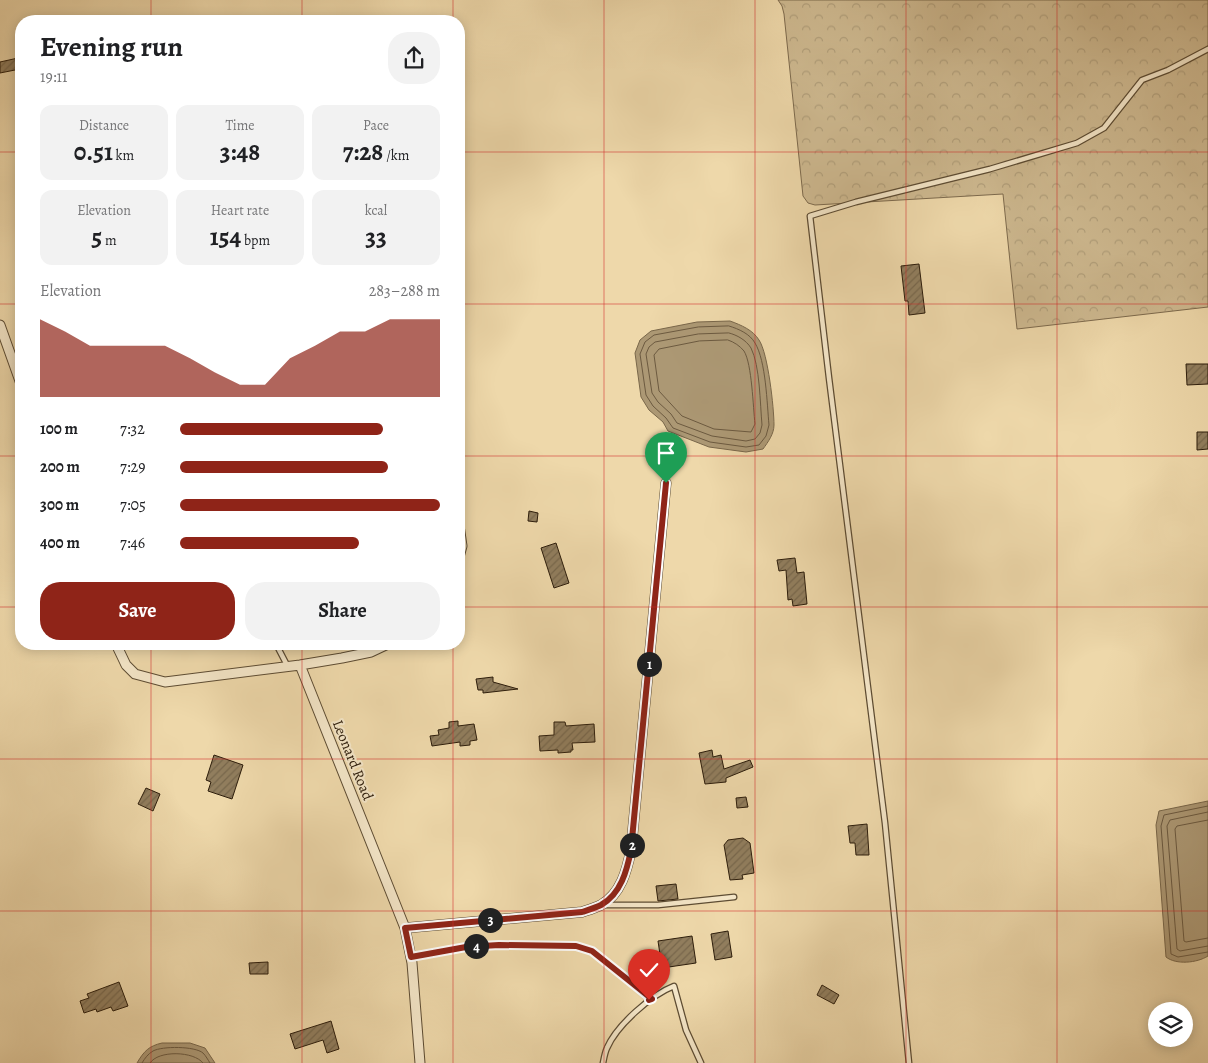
<!DOCTYPE html>
<meta charset="utf-8">
<style>
:root{--surface:#fff;--page:#f2f2f2;--text:#202124;--muted:#757577;--accent:#8f2418}
body{margin:0;font-family:Alegreya,serif;background:var(--page);color:var(--text);height:100vh;display:flex;flex-direction:column;font-size:19px;white-space:nowrap}
*{box-sizing:border-box;margin:0}
p{font-size:16px;color:var(--muted)}
.icon{flex:none;width:28px;height:28px;fill:none;stroke:currentColor;stroke-width:2;stroke-linecap:round;stroke-linejoin:round}
.map{position:relative;flex:1;overflow:hidden}
.panel{position:absolute;left:15px;top:15px;width:450px;height:635px;display:flex;flex-direction:column;background:var(--surface);border-radius:20px;box-shadow:0 2px 12px #0003}
.panel>*{flex:none}
.controls{position:absolute;left:1148px;top:1002px;display:grid;gap:10px}
.controls a{display:grid;place-items:center;width:45px;height:45px;border-radius:50%;background:var(--surface);box-shadow:0 2px 12px #0003;font-size:25px}
.pin{position:absolute;display:grid;place-items:center;width:42px;height:42px;color:#fff;margin:-51px -21px;border-radius:50% 50% 50% 0;rotate:-45deg;box-shadow:0 0 5px #0007}
.pin .icon{rotate:45deg}
.km{position:absolute;width:25px;height:25px;margin:-12px;border-radius:50%;background:#222;color:#fff;font-size:14px;line-height:25px;text-align:center}
.round{display:grid;place-items:center;flex:none;width:52px;height:52px;border-radius:20px;background:var(--page)}
.head{display:flex;align-items:center;justify-content:space-between;height:85px;padding:0 25px}
h1{font-size:28px;font-weight:700;line-height:38px}
.figures{display:grid;grid-template-columns:repeat(3,1fr);gap:8px;height:85px;padding:5px 25px}
.figures div{display:grid;align-content:center;border-radius:12px;background:var(--page);text-align:center}
.figures b{font-size:25px;font-weight:700}
.figures small{font-size:14px;font-weight:400}
.figures p{font-size:14px}
.chart{height:140px;padding:10px 25px}
.chart p{display:flex;justify-content:space-between}
.chart svg{width:100%;height:90px;margin-top:5px;fill:var(--accent);opacity:.7}
.primary-button{display:flex;gap:10px;margin-top:auto;padding:10px 25px}
.primary-button a{flex:1;height:58px;border-radius:20px;background:var(--accent);color:#fff;font-size:20px;font-weight:700;line-height:58px;text-align:center}
.primary-button a+a{background:var(--page);color:var(--text)}
ul{padding:0 25px;list-style:none;font-size:16px}
li{display:grid;grid-template-columns:80px 60px 1fr;align-items:center;height:38px}
li i{height:12px;border-radius:6px;background:var(--accent)}
.map>svg:first-child{display:block}
.forest{fill:url(#forest-crowns);stroke:#7d6a4d}
.water{fill:#ac9874;stroke:#79674a}
.lines{fill:none;stroke-linecap:round;stroke-linejoin:round}
.shore{stroke:#6c5a40;stroke-width:1}
.building{fill:url(#building-hatch);stroke:#2d1d0b}
.service-casing{stroke:#5d4c33;stroke-width:7}
.minor-casing{stroke:#5d4c33;stroke-width:11}
.service{stroke:#f4e6c8;stroke-width:4.5}
.minor{stroke:#f4e6c8;stroke-width:9}
.route-casing{stroke:#fff;stroke-width:10}
.route{stroke:#8f2418;stroke-width:6}
.grid{fill:none;stroke:#d62828;stroke-width:1;stroke-opacity:0.55}
.labels{text-anchor:middle;dominant-baseline:central;stroke-width:4;stroke-linejoin:round;paint-order:stroke}
.street-label{font-size:15px;fill:#2d1d0b;stroke:#f4e6c8}
</style>
<div class="map">
<svg width="1208" height="1063" viewBox="0 0 1208 1063">
<defs>
<pattern id="forest-crowns" width="20" height="18" patternUnits="userSpaceOnUse" patternTransform="scale(1.25)"><rect width="20" height="18" fill="#cdb88f"/><path d="M2 6a3 3 0 1 1 6 0M12 15a3 3 0 1 1 6 0" fill="none" stroke="#b09e7a"/></pattern>
<pattern id="building-hatch" width="6" height="6" patternUnits="userSpaceOnUse" patternTransform="scale(1.25)"><rect width="6" height="6" fill="#917e5e"/><path d="M-1 1l2-2M0 6l6-6M5 7l2-2" fill="none" stroke="#77674c"/></pattern>
</defs>
<rect width="100%" height="100%" fill="#eed8aa"/>
<filter id="stains"><feTurbulence type="fractalNoise" baseFrequency=".004" numOctaves="4"/><feColorMatrix values="0 0 0 0 .2 0 0 0 0 .09 0 0 0 0 .02 0 0 0 .5 -.17"/></filter>
<radialGradient id="worn" r=".72"><stop offset=".6" stop-color="#630" stop-opacity="0"/><stop offset="1" stop-color="#630" stop-opacity=".3"/></radialGradient>
<path class="forest" d="M778,0H1208V307L1017,329L1003,194L815,205L808,203L803,196L784,14L782,6Z"/>
<path class="water" d="M730,321C741,325 753,330 759,340C768,353 774,408 774,425C774,434 768,442 763,449L746,452L709,447L668,431L663,422L649,410L641,397L635,353L640,340L651,331L697,322Z
M1208,801V956C1197,963 1176,965 1166,957L1156,825L1159,811Z
M162,1043H190L205,1048L215,1063H137C144,1051 149,1046 162,1043Z"/>
<g class="lines">
<path class="shore" d="M729,326C739,329 750,334 755,343C766,361 767,404 769,425L766,436L759,445L746,447L710,442L673,428L666,418L653,406L646,395L640,354L645,342L654,335L698,327Z
M729,333C737,335 746,340 751,348C760,366 760,403 762,425L760,433L755,439L746,441L712,436L677,423L671,414L658,402L652,393L646,354L649,347L655,342L698,334Z
M728,340C734,342 740,346 744,351C752,364 753,407 755,424L751,432L714,429L682,416L659,391L654,355L659,349L699,341Z
M1208,806L1164,815L1161,826L1171,954L1178,957L1208,952
M1208,812L1170,820L1167,826L1177,949L1180,951L1208,946
M1208,820L1177,826L1175,829L1184,941L1186,942L1208,938
M142,1063C145,1058 148,1054 153,1051C162,1046 195,1046 203,1053C206,1056 208,1060 210,1063
M150,1063C158,1050 194,1051 203,1063"/>
</g>
<path class="building" d="M18,58L20,69L0,73V62Z
M919,264L925,313L909,315L908,301H905L901,266Z
M1186,364H1208V384L1187,385Z
M1197,432H1208V449L1197,450Z
M529,511L538,513L537,522L528,521Z
M556,543L569,583L554,588L541,548Z
M795,558L797,573L804,572L807,604L793,606L792,599L788,600L786,570L779,571L777,560Z
M493,677V682L518,689L483,693V690H478L476,679Z
M458,721V726L474,724L477,740L470,741V745L460,746V742L432,746L430,736L439,735L438,730L449,728V722Z
M554,722H565L566,726L594,724L595,742L572,743L573,750H571V752L558,753V750L540,751L539,736L554,735Z
M712,750L713,757L721,755L724,769L750,760L753,767L726,778V782L705,784L699,753Z
M214,755L243,765L232,799L208,791L211,782L206,780Z
M146,788L160,794L153,811L138,804Z
M746,797L748,807L737,808L736,798Z
M867,824L869,855H856L855,843H850L848,826Z
M743,838L750,843L754,873L742,875L743,879L730,880L724,845L728,840Z
M676,884L678,899L658,901L656,886Z
M728,931L732,957L715,960L711,934Z
M692,936L696,963L662,968L658,941Z
M268,962V974H250L249,963Z
M119,982L128,1006L113,1011L111,1007L97,1012L96,1009L84,1013L80,1001L89,998L87,994Z
M822,985L839,995L834,1004L817,995Z
M331,1021L339,1049L327,1053L323,1040L295,1049L290,1034Z"/>
<g class="lines">
<defs>
<path id="service" d="M276,644L288,667
M603,905H658L734,897
M411,957L466,947L499,945L576,946L592,951L652,999
M603,1063C604,1058 605,1052 607,1048C617,1025 651,995 674,986L686,1030L701,1063
M909,1063L885,823L829,378L810,216L856,202L990,169L1077,143L1104,128L1142,80L1168,70L1208,49"/>
<path id="minor" d="M0,325L21,384
M459,525L462,546L459,557
M116,644L126,665L135,674L165,682L300,665L342,658L371,652L388,644
M300,665L405,928L412,963L420,1063
M405,928L582,912C588,910 595,908 601,905C621,894 627,870 631,850L666,483"/>
</defs>
<use href="#service" class="service-casing"/>
<use href="#minor" class="minor-casing"/>
<use href="#service" class="service"/>
<use href="#minor" class="minor"/>
</g>
<g class="lines">
<defs>
<path id="route" d="M649,1000L652,999L592,951L576,946L499,945L466,947L411,957L405,928L582,912C588,910 595,908 601,905C621,894 627,870 631,850L666,483"/>
</defs>
<use href="#route" class="route-casing"/>
<use href="#route" class="route"/>
</g>
<path class="grid" d="M151,0V21M302,0V21M453,0V21M604,0V1063M755,0V1063M906,0V1063M1057,0V1063M0,152H21M459,152H1208M0,304H21M459,304H1208M0,456H21M459,456H1208M0,607H21M459,607H1208M151,644V1063M302,644V1063M453,644V1063M0,759H1208M0,911H1208"/>
<g class="labels">
<g class="street-label">
<text transform="translate(353 760) rotate(68)">Leonard Road</text>
</g>
</g>
<rect width="100%" height="100%" filter="url(#stains)"/>
<rect width="100%" height="100%" fill="url(#worn)"/>
</svg>
<div class="controls">
<a><svg class="icon" aria-label="layers" viewBox="0 0 24 24"><path d="M12 4l9 5-9 5-9-5zM3 14l9 5 9-5"/></svg></a>
</div>
<div class="pin" style="left:666px;top:483px;background:#1e9e55"><svg class="icon" aria-label="arrive" viewBox="0 0 24 24"><path d="M6 21V4h12l-3 4 3 4H6"/></svg></div>
<div class="pin" style="left:649px;top:1000px;background:#d93025"><svg class="icon" aria-label="check" viewBox="0 0 24 24"><path d="M5 12l5 5 9-10"/></svg></div>
<b class="km" style="left:649px;top:664px">1</b>
<b class="km" style="left:632px;top:845px">2</b>
<b class="km" style="left:490px;top:920px">3</b>
<b class="km" style="left:476px;top:946px">4</b>
<section class="panel">
<div class="head"><div><h1>Evening run</h1><p>19:11</p></div><a class="round"><svg class="icon" aria-label="share" viewBox="0 0 24 24"><path d="M12 15V3M7 8l5-5 5 5M5 13v7h14v-7"/></svg></a></div>
<div class="figures">
<div><p>Distance</p><b>0.51<small> km</small></b></div>
<div><p>Time</p><b>3:48</b></div>
<div><p>Pace</p><b>7:28<small> /km</small></b></div>
</div>
<div class="figures">
<div><p>Elevation</p><b>5<small> m</small></b></div>
<div><p>Heart rate</p><b>154<small> bpm</small></b></div>
<div><p>kcal</p><b>33</b></div>
</div>
<div class="chart"><p><span>Elevation</span>283–288 m</p>
<svg viewBox="0 0 160 44" preserveAspectRatio="none"><path d="M0 44V6L10 12L20 19L30 19L40 19L50 19L60 25L70 32L80 38L90 38L100 25L110 19L120 12L130 12L140 6L150 6L160 6V44z"/></svg>
</div>
<ul>
<li><b>100 m</b>7:32<i style="width:78%"></i></li>
<li><b>200 m</b>7:29<i style="width:80%"></i></li>
<li><b>300 m</b>7:05<i style="width:100%"></i></li>
<li><b>400 m</b>7:46<i style="width:69%"></i></li>
</ul>
<div class="primary-button"><a>Save</a><a>Share</a></div>
</section>
</div>
